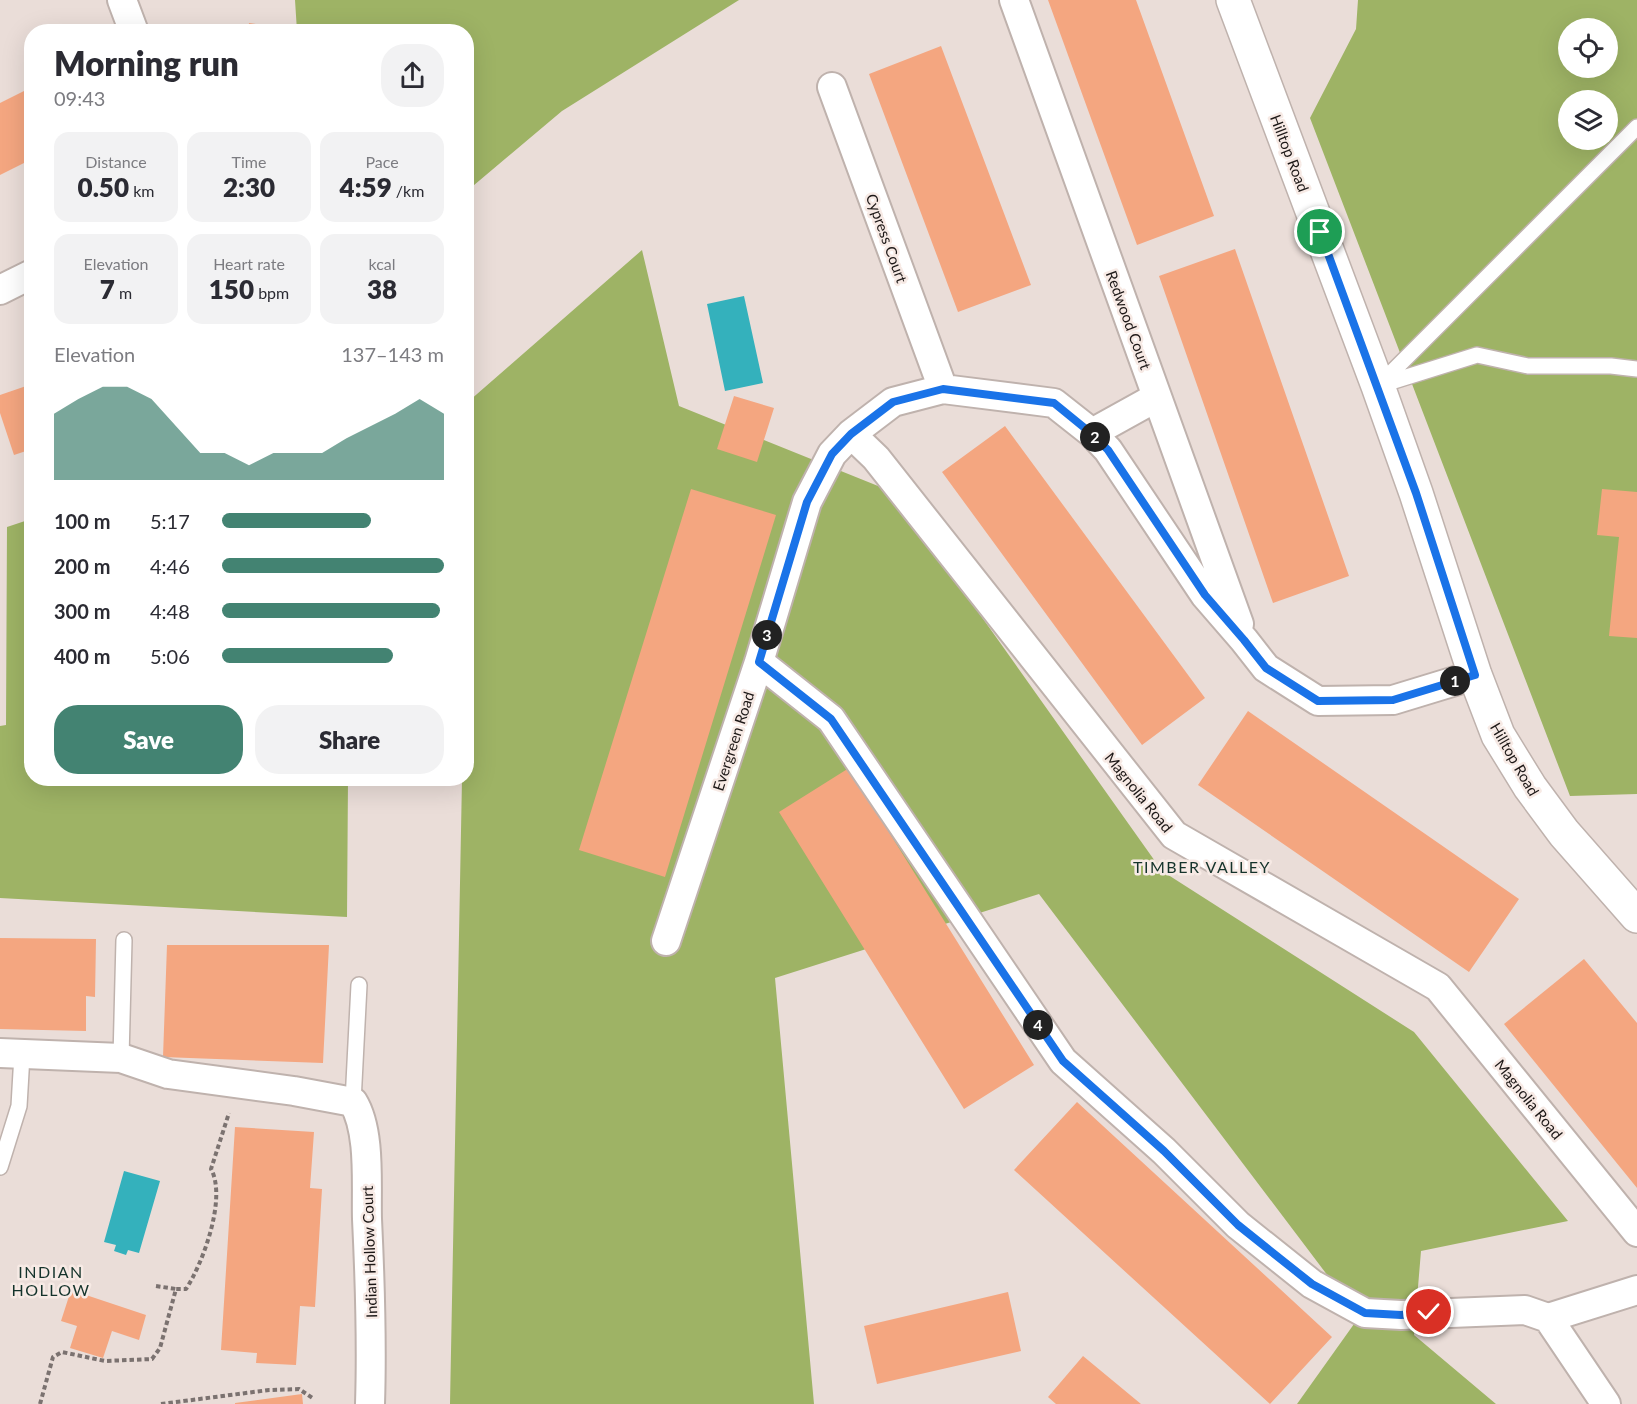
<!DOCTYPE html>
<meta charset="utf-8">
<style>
:root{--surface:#fff;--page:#f2f2f3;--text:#2b2b33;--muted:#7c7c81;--accent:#438372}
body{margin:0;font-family:Lato,sans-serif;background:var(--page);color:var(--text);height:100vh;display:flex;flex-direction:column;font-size:22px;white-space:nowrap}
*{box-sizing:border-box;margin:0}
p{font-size:20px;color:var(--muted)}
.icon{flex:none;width:33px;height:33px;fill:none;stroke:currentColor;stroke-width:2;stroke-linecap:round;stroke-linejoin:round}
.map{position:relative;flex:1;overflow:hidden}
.side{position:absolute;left:24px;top:24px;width:450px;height:762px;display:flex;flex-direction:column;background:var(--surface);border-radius:24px;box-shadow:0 6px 24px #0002}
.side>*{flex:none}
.fabs{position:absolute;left:1558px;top:18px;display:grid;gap:12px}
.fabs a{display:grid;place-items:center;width:60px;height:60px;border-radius:50%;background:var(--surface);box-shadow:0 6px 24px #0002;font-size:30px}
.pin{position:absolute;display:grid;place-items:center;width:51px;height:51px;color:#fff;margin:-26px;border:3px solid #fff;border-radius:50%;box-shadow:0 2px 6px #0007}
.km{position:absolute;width:30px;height:30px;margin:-15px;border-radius:50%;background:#222;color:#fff;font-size:16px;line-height:30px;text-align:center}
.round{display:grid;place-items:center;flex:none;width:63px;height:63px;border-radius:24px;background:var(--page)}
.summary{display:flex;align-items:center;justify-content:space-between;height:102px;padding:0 30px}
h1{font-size:33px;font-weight:800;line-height:45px}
.figures{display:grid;grid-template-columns:repeat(3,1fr);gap:9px;height:102px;padding:6px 30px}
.figures div{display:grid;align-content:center;border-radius:15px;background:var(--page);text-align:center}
.figures b{font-size:26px;font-weight:800}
.figures small{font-size:16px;font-weight:400}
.figures p{font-size:16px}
.chart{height:168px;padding:12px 30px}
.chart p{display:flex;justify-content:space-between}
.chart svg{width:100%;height:108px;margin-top:6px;fill:var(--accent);opacity:.7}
.action{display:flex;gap:12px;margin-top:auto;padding:12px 30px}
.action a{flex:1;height:69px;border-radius:24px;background:var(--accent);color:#fff;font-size:24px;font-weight:800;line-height:69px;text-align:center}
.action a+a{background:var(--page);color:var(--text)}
ul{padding:0 30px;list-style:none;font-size:20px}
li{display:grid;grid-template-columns:96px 72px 1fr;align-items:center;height:45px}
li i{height:15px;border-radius:8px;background:var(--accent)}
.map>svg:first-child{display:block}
.forest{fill:#9eb365;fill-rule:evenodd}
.water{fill:#34b1bc}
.building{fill:#f4a680}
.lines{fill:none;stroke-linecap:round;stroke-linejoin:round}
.service-casing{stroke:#bfb2ad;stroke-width:18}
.minor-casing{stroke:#bfb2ad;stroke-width:32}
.tertiary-casing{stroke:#bfb2ad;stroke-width:36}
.path{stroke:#7b7270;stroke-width:4;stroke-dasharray:4.5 3;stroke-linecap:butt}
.service{stroke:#fff;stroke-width:15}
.minor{stroke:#fff;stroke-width:28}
.tertiary{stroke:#fff;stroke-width:33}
.route-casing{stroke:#fff;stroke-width:12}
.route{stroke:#1a73e8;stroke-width:8}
.labels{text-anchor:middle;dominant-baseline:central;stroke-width:5;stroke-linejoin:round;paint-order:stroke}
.street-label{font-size:15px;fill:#1d1817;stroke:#f7eae5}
.neighbourhood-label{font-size:16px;letter-spacing:1.5px;fill:#14332b;stroke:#f7eae5}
</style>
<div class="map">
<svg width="1637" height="1404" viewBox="0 0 1637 1404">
<rect width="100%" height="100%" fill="#eaddd8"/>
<path class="forest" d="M295,0H739L562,111L467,191L466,32L297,31Z
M1358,0H1637V794L1570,796L1310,118L1356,29ZM1569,28H1608V68H1569ZM1569,100H1608V140H1569Z
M642,250L679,406L893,492L1162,871L1414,1032L1568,1221L1421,1251L1414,1335L1496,1404H1297L1359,1317L1039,894L775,978L814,1404H450L462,779L466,778V551L469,401Z
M31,519L32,778L348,779L347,917L0,898V726L6,725L7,527Z"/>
<path class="water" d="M744,296L763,383L725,391L707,304Z
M124,1171L160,1181L139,1253L128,1250L126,1255L114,1251L116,1245L104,1242Z"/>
<path class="building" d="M1048,0H1136L1214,216L1137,245Z
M249,23L299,30V32H248Z
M941,46L1031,285L958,312L869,74Z
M32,87V159L0,175V103Z
M1235,249L1349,576L1273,603L1159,276Z
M32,384V449L14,455L0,413V395Z
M734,396L774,408L757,462L717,449Z
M1005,426L1205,698L1142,745L942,472Z
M691,489L776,515L665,877L579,850Z
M1602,489L1637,492V638L1609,636L1619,537L1597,535Z
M1248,711L1519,899L1469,972L1198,785Z
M849,768L1034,1065L964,1109L779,812Z
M0,938L96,939L95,997L86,996V1031L0,1029Z
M167,945H329L323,1063L163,1057Z
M1584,959L1637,1023V1188L1504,1024Z
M1077,1102L1332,1337L1270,1404L1014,1170Z
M235,1127L314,1132L310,1188L322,1189L315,1307L300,1306L296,1365L256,1363L257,1353L221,1350Z
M71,1290L146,1315L139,1340L112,1331L103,1358L70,1348L77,1326L61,1321Z
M1008,1292L1021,1351L877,1384L864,1326Z
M1083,1356L1141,1404H1056L1048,1397Z
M302,1394L303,1404H235V1403Z"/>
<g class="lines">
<defs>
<path id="service" d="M1381,385L1477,355L1528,366H1611L1637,369
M1378,386L1637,127
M121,1058L124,940
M353,1102L359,985
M0,1167L19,1106L22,1055"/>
<path id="minor" d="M122,0L134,32
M1014,0L1239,624
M832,87L943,389
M0,290L32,274
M1092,433L1157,397
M851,434L876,458L1174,835L1438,987L1637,1232
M759,662L831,719L1063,1061L1164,1151L1238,1225L1312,1284L1365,1313L1401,1315L1525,1310L1548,1318L1637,1290
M666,941L759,662L807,502L832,454L851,434L893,402L943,389L1054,403L1092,433L1108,450L1205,595L1244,640L1266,668L1318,701L1393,700L1475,675
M0,1053L121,1058L168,1074L294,1091L353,1102C371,1131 366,1185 367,1219C370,1281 372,1342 370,1404
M1548,1318L1606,1404"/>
<path id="tertiary" d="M1233,0L1378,386L1416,493L1475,675L1498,735L1530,787L1564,833L1637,916"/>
</defs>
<use href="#service" class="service-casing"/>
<use href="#minor" class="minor-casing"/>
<use href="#tertiary" class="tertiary-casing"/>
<path class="path" d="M156,1286L176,1289
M40,1404L53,1357L62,1352L105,1361L152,1359L160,1348L176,1289H186C203,1263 227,1198 211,1169L229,1113
M161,1404L269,1390L299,1389L314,1399"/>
<use href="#service" class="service"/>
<use href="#minor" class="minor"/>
<use href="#tertiary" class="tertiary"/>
</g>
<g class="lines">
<defs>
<path id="route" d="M1320,232L1416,493L1475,675L1393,700L1318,701L1266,668L1244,640L1205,595L1108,450L1092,434L1054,403L943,389L893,402L851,434L832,454L807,502L759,662L831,719L1063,1061L1164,1151L1238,1225L1312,1284L1365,1313L1401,1315L1429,1312"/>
</defs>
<use href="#route" class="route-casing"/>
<use href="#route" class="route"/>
</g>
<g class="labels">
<g class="street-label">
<text transform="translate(1290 153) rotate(69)">Hilltop Road</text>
<text transform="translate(887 238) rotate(70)">Cypress Court</text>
<text transform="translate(1129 320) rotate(70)">Redwood Court</text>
<text transform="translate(733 741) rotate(-72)">Evergreen Road</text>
<text transform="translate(1515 759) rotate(60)">Hilltop Road</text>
<text transform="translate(1139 792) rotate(51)">Magnolia Road</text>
<text transform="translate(1529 1099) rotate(51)">Magnolia Road</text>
<text transform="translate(369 1252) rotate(-92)">Indian Hollow Court</text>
</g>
<g class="neighbourhood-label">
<text x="1202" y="866">TIMBER VALLEY</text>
<text x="51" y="1271">INDIAN<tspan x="51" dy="18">HOLLOW</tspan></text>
</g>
</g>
</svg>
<div class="fabs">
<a><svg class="icon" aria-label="locate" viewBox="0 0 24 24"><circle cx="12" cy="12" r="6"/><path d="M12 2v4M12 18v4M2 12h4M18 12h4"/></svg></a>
<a><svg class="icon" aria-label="layers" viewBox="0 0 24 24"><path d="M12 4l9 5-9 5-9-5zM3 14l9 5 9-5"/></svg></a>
</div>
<div class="pin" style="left:1320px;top:232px;background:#1e9e55"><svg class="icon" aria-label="arrive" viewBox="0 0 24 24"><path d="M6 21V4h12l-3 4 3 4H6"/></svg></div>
<div class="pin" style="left:1429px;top:1312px;background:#d93025"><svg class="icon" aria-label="check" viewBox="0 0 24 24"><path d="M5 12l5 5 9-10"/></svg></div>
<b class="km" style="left:1455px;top:681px">1</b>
<b class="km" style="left:1095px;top:437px">2</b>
<b class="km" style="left:767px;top:635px">3</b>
<b class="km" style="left:1038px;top:1025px">4</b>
<section class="side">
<div class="summary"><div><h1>Morning run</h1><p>09:43</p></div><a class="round"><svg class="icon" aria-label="share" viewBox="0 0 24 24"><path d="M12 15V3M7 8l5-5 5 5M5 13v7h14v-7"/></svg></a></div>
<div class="figures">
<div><p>Distance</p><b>0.50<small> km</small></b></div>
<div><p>Time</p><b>2:30</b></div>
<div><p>Pace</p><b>4:59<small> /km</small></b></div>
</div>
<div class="figures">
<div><p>Elevation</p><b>7<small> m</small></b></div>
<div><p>Heart rate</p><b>150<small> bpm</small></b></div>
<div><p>kcal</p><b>38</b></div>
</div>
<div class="chart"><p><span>Elevation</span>137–143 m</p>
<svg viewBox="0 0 160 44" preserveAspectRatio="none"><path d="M0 44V17L10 11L20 6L30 6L40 11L50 22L60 33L70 33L80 38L90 33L100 33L110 33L120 27L130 22L140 17L150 11L160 17V44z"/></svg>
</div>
<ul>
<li><b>100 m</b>5:17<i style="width:67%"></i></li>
<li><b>200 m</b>4:46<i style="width:100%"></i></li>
<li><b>300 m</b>4:48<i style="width:98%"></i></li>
<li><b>400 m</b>5:06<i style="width:77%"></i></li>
</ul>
<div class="action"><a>Save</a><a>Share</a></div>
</section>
</div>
